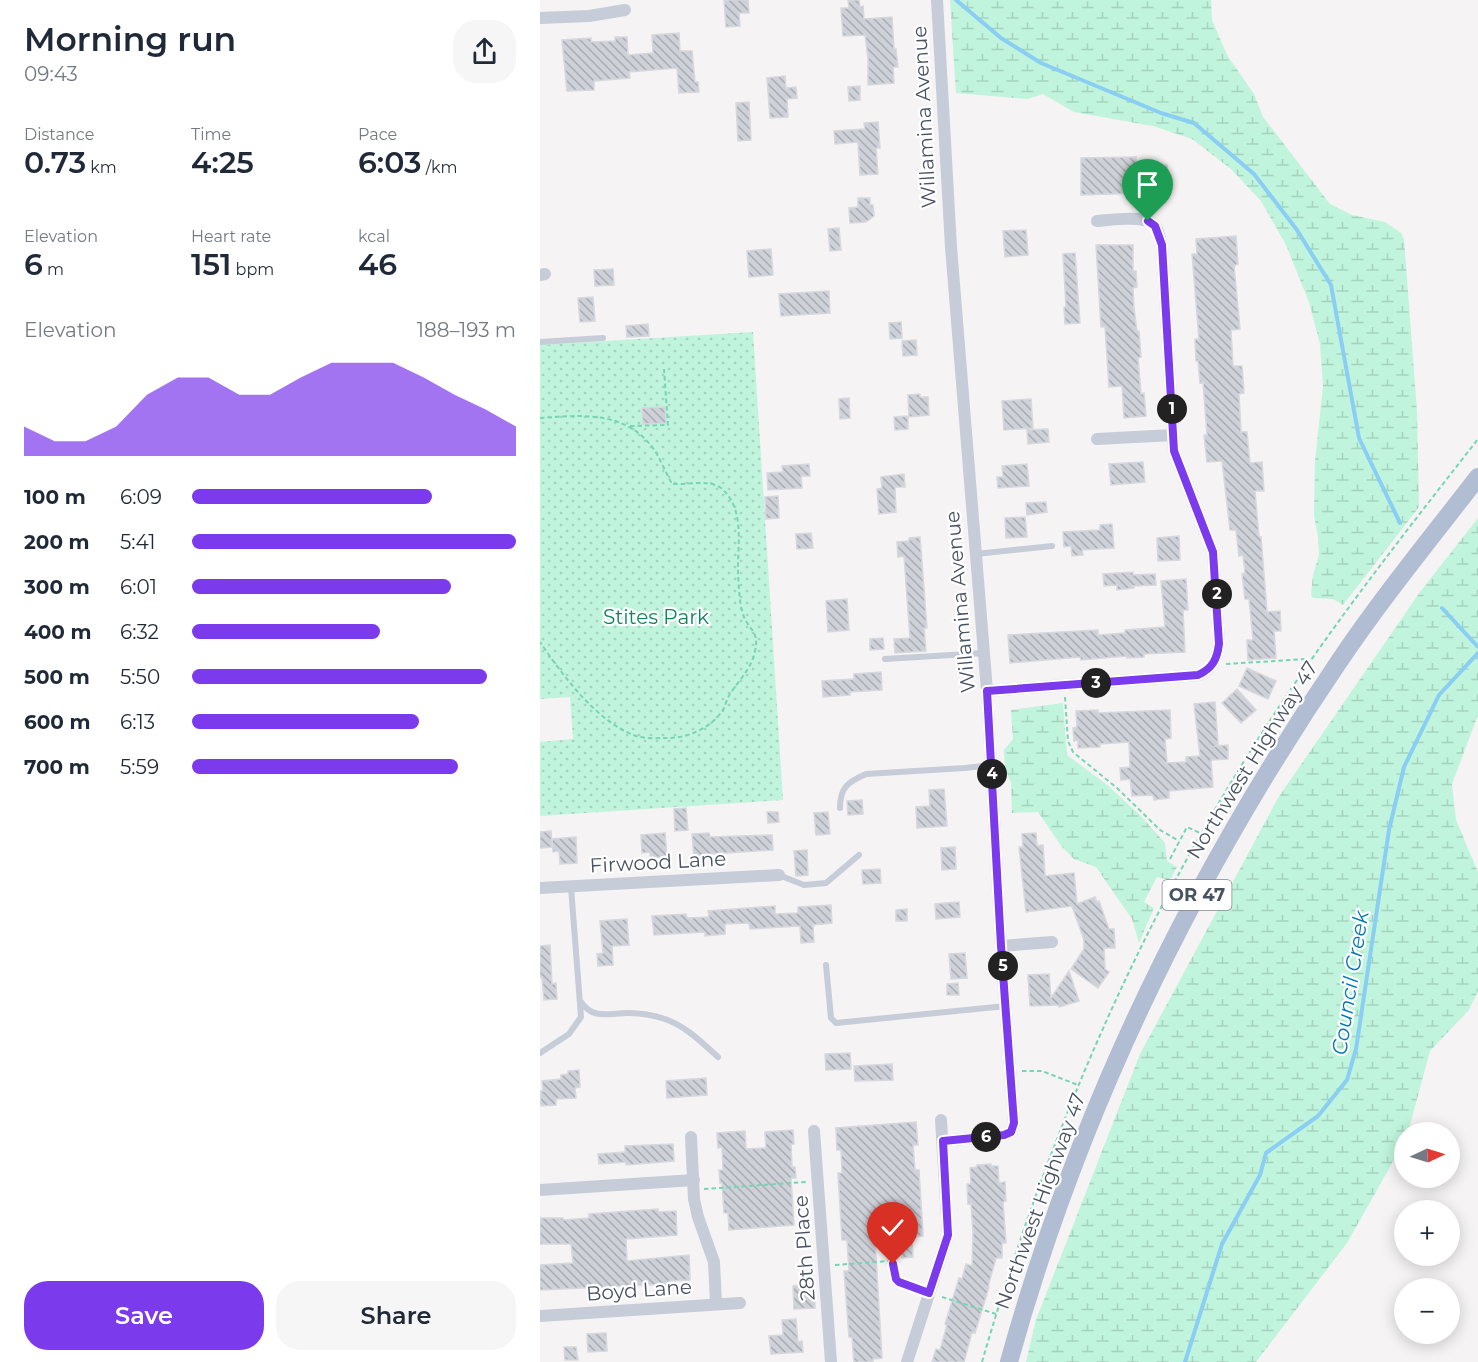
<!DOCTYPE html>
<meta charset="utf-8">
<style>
:root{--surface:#fff;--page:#f6f6f7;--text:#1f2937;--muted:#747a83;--accent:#7c3aed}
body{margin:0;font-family:Montserrat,sans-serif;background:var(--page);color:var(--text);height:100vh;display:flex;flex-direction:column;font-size:22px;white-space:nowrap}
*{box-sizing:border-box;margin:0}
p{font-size:20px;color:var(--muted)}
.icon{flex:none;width:33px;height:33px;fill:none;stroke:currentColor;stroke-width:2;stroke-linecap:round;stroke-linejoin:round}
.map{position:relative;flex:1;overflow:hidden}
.drawer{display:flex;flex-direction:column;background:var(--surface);width:540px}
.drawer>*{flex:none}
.needle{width:39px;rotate:86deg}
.fabs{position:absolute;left:854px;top:1122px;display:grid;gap:12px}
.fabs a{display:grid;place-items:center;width:66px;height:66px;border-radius:50%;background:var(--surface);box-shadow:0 3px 15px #0003;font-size:30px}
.pin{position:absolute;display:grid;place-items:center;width:51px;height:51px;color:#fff;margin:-62px -26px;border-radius:50% 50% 50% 0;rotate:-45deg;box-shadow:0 0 6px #0007}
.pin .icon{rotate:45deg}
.km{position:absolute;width:30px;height:30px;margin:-15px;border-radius:50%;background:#222;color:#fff;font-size:16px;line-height:30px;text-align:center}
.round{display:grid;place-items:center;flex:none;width:63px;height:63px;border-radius:24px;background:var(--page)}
.headline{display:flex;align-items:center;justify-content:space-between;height:102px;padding:0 24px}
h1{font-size:33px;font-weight:600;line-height:45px}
.figures{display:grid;grid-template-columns:repeat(3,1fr);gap:9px;height:102px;padding:6px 24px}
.figures div{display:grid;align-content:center}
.figures b{font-size:30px;font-weight:600}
.figures small{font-size:16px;font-weight:400}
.figures p{font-size:16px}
.chart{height:168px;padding:12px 24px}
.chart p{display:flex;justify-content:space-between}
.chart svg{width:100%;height:108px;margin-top:6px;fill:var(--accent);opacity:.7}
.action{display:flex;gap:12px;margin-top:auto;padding:12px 24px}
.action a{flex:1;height:69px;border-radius:24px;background:var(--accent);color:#fff;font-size:24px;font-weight:600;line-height:69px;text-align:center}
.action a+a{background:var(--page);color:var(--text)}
ul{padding:0 24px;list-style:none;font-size:20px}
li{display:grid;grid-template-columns:96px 72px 1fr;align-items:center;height:45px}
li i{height:15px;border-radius:8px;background:var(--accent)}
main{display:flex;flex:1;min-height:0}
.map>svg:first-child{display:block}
.green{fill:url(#green-dots)}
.wetland{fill:url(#wetland-marsh)}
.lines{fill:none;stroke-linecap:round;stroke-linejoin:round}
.stream{stroke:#8acef4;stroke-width:4}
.building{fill:url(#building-back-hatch);stroke:#d6d8de;stroke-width:1.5}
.path{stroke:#75d5b4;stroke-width:2;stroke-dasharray:4.5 3;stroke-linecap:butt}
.lane{stroke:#c6ccd8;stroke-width:6}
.street{stroke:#c6ccd8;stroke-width:12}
.primary{stroke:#b1bdd3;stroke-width:18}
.route-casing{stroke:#fff;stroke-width:12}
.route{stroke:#7c3aed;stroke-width:8}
.labels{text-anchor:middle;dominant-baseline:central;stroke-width:4.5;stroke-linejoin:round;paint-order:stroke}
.shield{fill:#fff;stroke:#808691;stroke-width:1.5}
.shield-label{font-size:18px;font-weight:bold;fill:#495262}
.street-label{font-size:20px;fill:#495262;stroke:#fff}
.park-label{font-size:20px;fill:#10865d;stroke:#fff}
.water-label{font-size:21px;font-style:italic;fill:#0179bd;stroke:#fff}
</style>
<main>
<section class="drawer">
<div class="headline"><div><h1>Morning run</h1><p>09:43</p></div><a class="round"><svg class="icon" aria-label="share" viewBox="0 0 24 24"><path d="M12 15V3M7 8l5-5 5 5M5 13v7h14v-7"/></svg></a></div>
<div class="figures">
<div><p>Distance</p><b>0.73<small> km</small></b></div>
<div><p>Time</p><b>4:25</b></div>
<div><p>Pace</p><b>6:03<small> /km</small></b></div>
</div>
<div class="figures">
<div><p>Elevation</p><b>6<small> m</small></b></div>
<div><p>Heart rate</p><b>151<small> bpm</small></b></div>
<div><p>kcal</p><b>46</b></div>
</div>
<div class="chart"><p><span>Elevation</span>188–193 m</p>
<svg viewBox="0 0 160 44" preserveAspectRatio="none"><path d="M0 44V32L10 38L20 38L30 32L40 19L50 12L60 12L70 19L80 19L90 12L100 6L110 6L120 6L130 12L140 19L150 25L160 32V44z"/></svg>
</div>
<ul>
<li><b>100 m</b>6:09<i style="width:74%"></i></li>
<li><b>200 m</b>5:41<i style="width:100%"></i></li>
<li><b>300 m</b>6:01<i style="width:80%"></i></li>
<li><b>400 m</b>6:32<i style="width:58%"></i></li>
<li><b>500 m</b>5:50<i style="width:91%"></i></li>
<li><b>600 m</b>6:13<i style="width:70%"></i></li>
<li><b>700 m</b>5:59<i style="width:82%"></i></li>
</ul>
<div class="action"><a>Save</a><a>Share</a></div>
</section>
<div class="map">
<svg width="938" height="1362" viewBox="0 0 938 1362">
<defs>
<pattern id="green-dots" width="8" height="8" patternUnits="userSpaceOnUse" patternTransform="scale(1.5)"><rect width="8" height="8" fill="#c0f4dc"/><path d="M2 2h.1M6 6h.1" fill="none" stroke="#a6d3bf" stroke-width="1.8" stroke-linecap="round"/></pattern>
<pattern id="wetland-marsh" width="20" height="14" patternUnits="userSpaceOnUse" patternTransform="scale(1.5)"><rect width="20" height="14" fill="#c0f4dc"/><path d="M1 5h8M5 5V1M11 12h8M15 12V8" fill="none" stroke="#a6d3bf"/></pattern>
<pattern id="building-back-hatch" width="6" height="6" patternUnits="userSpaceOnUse" patternTransform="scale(1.5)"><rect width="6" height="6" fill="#cfd1d8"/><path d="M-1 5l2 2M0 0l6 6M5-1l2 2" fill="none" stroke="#aaacb3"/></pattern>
</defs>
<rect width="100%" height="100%" fill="#f5f3f3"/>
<path class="green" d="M213,332L243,800L0,816V742L33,739L30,697L0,699V345Z"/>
<path class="wetland" d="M410,0H671L672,20L687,55L714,94L723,117L790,204L812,215L845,222L861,233L864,239L877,412L879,507L803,605L793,599L773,598L771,595L773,575L779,555L778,536L774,516L775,461L783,386L780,344L769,302L746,245L721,201L691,169L652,139L613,126L534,112L503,94L488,99L416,93Z
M938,518V715L912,784L916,820L938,872V991L929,1010L890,1051L868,1132H864V1142L807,1243L716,1362H486L496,1320L600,1054L738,798L880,592Z
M523,703L527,755L566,784L601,816L625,843L627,861L637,867L630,880L617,877L604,902L614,908L599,943L592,919L556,867L534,859L522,847L498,812L472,813L471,783L465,768L464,750L473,739L471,710Z"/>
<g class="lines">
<path class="stream" d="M416,0L461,38L501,63L621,113L654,123L714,174L757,230L791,285L819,438L860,523
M902,608L938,647
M645,1362L682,1244L720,1175L726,1153L778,1116L807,1080L816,1049L849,830L864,767L899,695L938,653"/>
</g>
<path class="building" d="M184,0H208L209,13H199L200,26L186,27Z
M308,0H319L320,7L323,6L324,19L352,17L354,49H356L358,67H353L354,83L328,85V58L325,35L303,36L301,8H309Z
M139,33L140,51H152L155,82H158L159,92L139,93L137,68L89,72L90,78L54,81V90L27,91L22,40L51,38V42L75,41V37H87L88,55L113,53L112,35Z
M245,76L246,88L256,87L257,98L247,99L248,117L230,118L227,78Z
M320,86V100L309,101L308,87Z
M209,102L211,140L198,141L196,103Z
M338,122L340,148H336L338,174L320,175L318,142L295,144L294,131L325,129L324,123Z
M596,157V166L627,165L628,196L602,197V193L541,195V158Z
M318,198H330V205H333L334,216L326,222L310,223L309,208L318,207Z
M299,228L301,250L290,251L288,229Z
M486,230L488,255L465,257L463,231Z
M696,236L698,264L694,266L700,329L691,330L693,366H702L704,393L699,394L701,432H707L710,463L722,462L724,491H715L719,537H721L727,612L740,611L741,631H734L736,658L708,660L707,640H713L709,599H705L702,574L705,573L703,555L699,556L696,530H690L682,461L667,462L664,435H667L663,382L660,383L658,361H656L655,339H659L652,254H657L656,239Z
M556,245H593V271H596L597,287L593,288L594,308L597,331H599L601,357L598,358L601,394L604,393L606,416L584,418L582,386L569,387L565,327H561Z
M231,249L233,275L209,277L207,251Z
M535,253L540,323L525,324L524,307H526L523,254Z
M73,269L74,285L55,286L54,270Z
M289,291L290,313L241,316L239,294Z
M53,297L55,321L40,322L38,298Z
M361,322L362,338L350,339L349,323Z
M108,324L109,336L87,337L86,326Z
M376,340L377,355L363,356L362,341Z
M380,394V397H388L389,415L369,417L368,395Z
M309,398L310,418L300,419L299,399Z
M491,399L493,428L464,430L462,401Z
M125,407L126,423L103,424L102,408Z
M368,416V429L355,430L354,417Z
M508,429L509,442L488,444L487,430Z
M603,462L605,482L571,485L569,464Z
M269,464L270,476H261L262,488L228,490L227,473L243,472L242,466Z
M487,464L489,486L458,488L457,477H463L462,466Z
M364,474L365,487H355L356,512L339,514L337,489L342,488L341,477Z
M238,496L239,518L226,519L225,497Z
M506,502L507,512L487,515L486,503Z
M485,517L487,537L466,538L465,518Z
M572,524L574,548L542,550L543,555L532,556L531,546L524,547L523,532L560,530V525Z
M271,533L273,548L257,549L256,534Z
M639,536L640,560L618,561L617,538Z
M380,537L387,628H384L386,651L355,653L354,639L370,638L364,556L358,557L357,542L369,541V538Z
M593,572V575L615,574L616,585L593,586L594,588L577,590V585L564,586L563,574Z
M646,579L648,610H643L645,652L604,654V657L587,658V656L541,660L540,657L470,663L468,635L558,630V635L585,633V630L625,627L621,581Z
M307,599L309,630L288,632L286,601Z
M343,638L344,649L330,650V639Z
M707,668L736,681L728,699L699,686Z
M341,672L342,690L310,692V695L283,697L282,681L314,679V674Z
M697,689L716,710L701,723L682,703Z
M675,702L678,744L675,746L688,745V759L671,760L673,787L629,791V798L614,800L613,795L592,796L590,779L581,780L580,768L590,767L589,742L560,744V747L538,748V740L534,741L533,728L537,727L536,711L558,710V713L630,710L631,738L625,739L627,763L646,762V757L660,756L654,704Z
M404,789L407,826L377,828L376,807L390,806L389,790Z
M322,800L323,814L308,815L307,801Z
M146,808L148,830L135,831L134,809Z
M227,812H238L239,822L228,823Z
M288,812L290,834L276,835L274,813Z
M11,831L12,847L0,848V832Z
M125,833L127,857L110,858V852L102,853L101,835Z
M169,833L170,837L232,835L233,850L171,854V857L154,858L152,834Z
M496,833L497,846L503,845L505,876L534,873L537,904L555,897L557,902L559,901L569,929H574L575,948H564L565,969L569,972L558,988L531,969L544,949V940L532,906L486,912L479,847H483L482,834Z
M36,837L37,863L20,864L19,851L13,852L12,839Z
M415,847L416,869L402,870L401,848Z
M267,850L268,875L256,876L254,851Z
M340,869L341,883L323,884L322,870Z
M419,902L420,917L396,919L395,904Z
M291,905L292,923L273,925L274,942L261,943L260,926L210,929L209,923L185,924V934L165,936V932L114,935L112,916L146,914L147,918L169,917L168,911L235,906V914L258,913V907Z
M367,909V921H356V910Z
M87,919L89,945L72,946L73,965L58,966L57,954L63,953L60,921Z
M10,945L12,984L16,983L17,999L4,1000L2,977L0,978V946Z
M425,953L427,978L411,979L409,954Z
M529,971L539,1001L519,1007V1005L490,1006L488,975L509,974L511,998Z
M418,983L419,995H407V984Z
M310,1053L311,1069L286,1070L285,1054Z
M352,1064L353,1080L315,1081L314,1066Z
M39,1070L40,1087L35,1088L36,1098L16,1099V1105L1,1106L0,1091H3L2,1081L21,1079V1075L28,1074V1071Z
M166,1078L167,1095L127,1098L126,1081Z
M376,1122L378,1145H373L375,1170H379L383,1236L372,1237L373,1257L362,1258L360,1238L335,1239L342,1358L333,1359V1362H314L312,1337H309L304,1271H309L307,1240H302L298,1173H302L301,1150H297L296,1128Z
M253,1130L254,1144H251L252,1167H255L256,1178H251L254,1225L189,1230L188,1213H184L182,1183H180L179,1170H183L182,1147L178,1148L177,1133L205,1131L206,1149L226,1148L225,1132Z
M133,1144L134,1161L86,1165V1162L59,1164L58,1154L85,1152V1146Z
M451,1164V1166H458L459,1183L465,1182L466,1201L463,1202L466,1243H462V1258H456L448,1287H449L435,1333L432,1332L424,1362H392L396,1349L400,1350L407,1325L405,1324L419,1278L422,1279L426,1264L432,1266L433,1233L431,1203L428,1204L427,1184H431L430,1168L437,1167V1165Z
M118,1209V1212L136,1211L137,1235L86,1239L87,1261L149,1255L150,1280L129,1281V1284L0,1290V1265L33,1263L31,1244H0V1218H23V1220L49,1218V1214Z
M274,1284L275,1308L254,1309L253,1286Z
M256,1319L258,1342L262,1341L263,1352L231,1354L229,1336L243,1335L242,1320Z
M66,1333L67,1351L48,1352L47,1334Z
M24,1347H36L38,1360H25Z"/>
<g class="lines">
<path class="path" d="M0,418C42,415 87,410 115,451C121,461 126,473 132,484C146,485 169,479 181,488C206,509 197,546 198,574C199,587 199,601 203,614C207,629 220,630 215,651C212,668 199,680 190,694C186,700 185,709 180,714C168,729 147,738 128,738C118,738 106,739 96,736C57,722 23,676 0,642
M90,426L128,425L124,369
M686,664L766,659L769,661
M525,697L528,741L533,752L577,788L620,830L639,841
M630,859L647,827L662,834
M482,1071H502L538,1085
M164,1189L266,1182
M295,1265L349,1261L353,1264C360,1286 356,1282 379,1290
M402,1297L456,1314
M442,1362C508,1134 602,915 733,716C796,620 867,530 938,439"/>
<path class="lane" d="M0,342L63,338
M436,554L512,546
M345,659L444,653
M300,808C300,787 308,782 326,774L425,768L451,765
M239,875L264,885L286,883L319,855
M286,965L291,1018L296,1023L466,1006
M41,1002C53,1020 69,1013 88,1013C100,1013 113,1015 125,1019C147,1027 161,1042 178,1057
M0,1053L29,1034L41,1017L31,887"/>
<path class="street" d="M397,0L411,247L447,691L461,946L474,1123L471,1132L464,1135L403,1141
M0,18L49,16L85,10
M0,275L5,274
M557,439L633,435
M447,691L659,675C673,668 677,659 679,643L673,552L634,451L622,245C620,240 619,231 615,226C606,214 571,220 557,221
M0,888L239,875
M461,946L512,942
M274,1131L291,1362
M151,1137L154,1199L158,1217L174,1262L176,1304
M0,1190L154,1180
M0,1316L200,1303
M367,1362L408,1235L401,1120"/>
<path class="primary" d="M469,1362C538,1112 652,878 798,663C841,599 890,539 938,477"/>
</g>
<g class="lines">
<defs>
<path id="route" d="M353,1264L356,1279L359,1282L389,1293L408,1235L403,1141L464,1135L471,1132L474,1123L461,946L447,691L658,675C673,668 677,659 679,644L673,552L634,451L622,245L615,226L608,221"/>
</defs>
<use href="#route" class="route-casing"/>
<use href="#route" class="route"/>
</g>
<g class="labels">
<rect class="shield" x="622.5" y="880" width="69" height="30" rx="4.5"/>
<g class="shield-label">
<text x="657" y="895">OR 47</text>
</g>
<g class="street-label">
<text transform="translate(384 117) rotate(-93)">Willamina Avenue</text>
<text transform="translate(420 602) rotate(-95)">Willamina Avenue</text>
<text transform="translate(712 760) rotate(-58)">Northwest Highway 47</text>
<text transform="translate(118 862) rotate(-3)">Firwood Lane</text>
<text transform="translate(500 1201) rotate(-70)">Northwest Highway 47</text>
<text transform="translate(264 1248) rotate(-94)">28th Place</text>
<text transform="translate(99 1290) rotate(-4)">Boyd Lane</text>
</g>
<g class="park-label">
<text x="116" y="617">Stites Park</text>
</g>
<g class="water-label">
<text transform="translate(810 983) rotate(-81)">Council Creek</text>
</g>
</g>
</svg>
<div class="fabs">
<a><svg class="needle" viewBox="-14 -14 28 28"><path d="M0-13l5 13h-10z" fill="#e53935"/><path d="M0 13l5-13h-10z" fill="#747a83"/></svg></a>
<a>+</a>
<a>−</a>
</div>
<div class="pin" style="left:608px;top:221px;background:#1e9e55"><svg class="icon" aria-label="arrive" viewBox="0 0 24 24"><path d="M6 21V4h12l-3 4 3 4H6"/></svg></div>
<div class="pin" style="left:353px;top:1264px;background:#d93025"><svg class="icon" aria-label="check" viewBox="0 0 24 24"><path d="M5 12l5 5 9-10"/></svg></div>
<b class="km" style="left:632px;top:409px">1</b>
<b class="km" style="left:677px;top:594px">2</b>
<b class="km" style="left:556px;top:683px">3</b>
<b class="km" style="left:452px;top:774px">4</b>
<b class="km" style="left:463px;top:966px">5</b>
<b class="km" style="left:446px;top:1137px">6</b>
</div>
</main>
